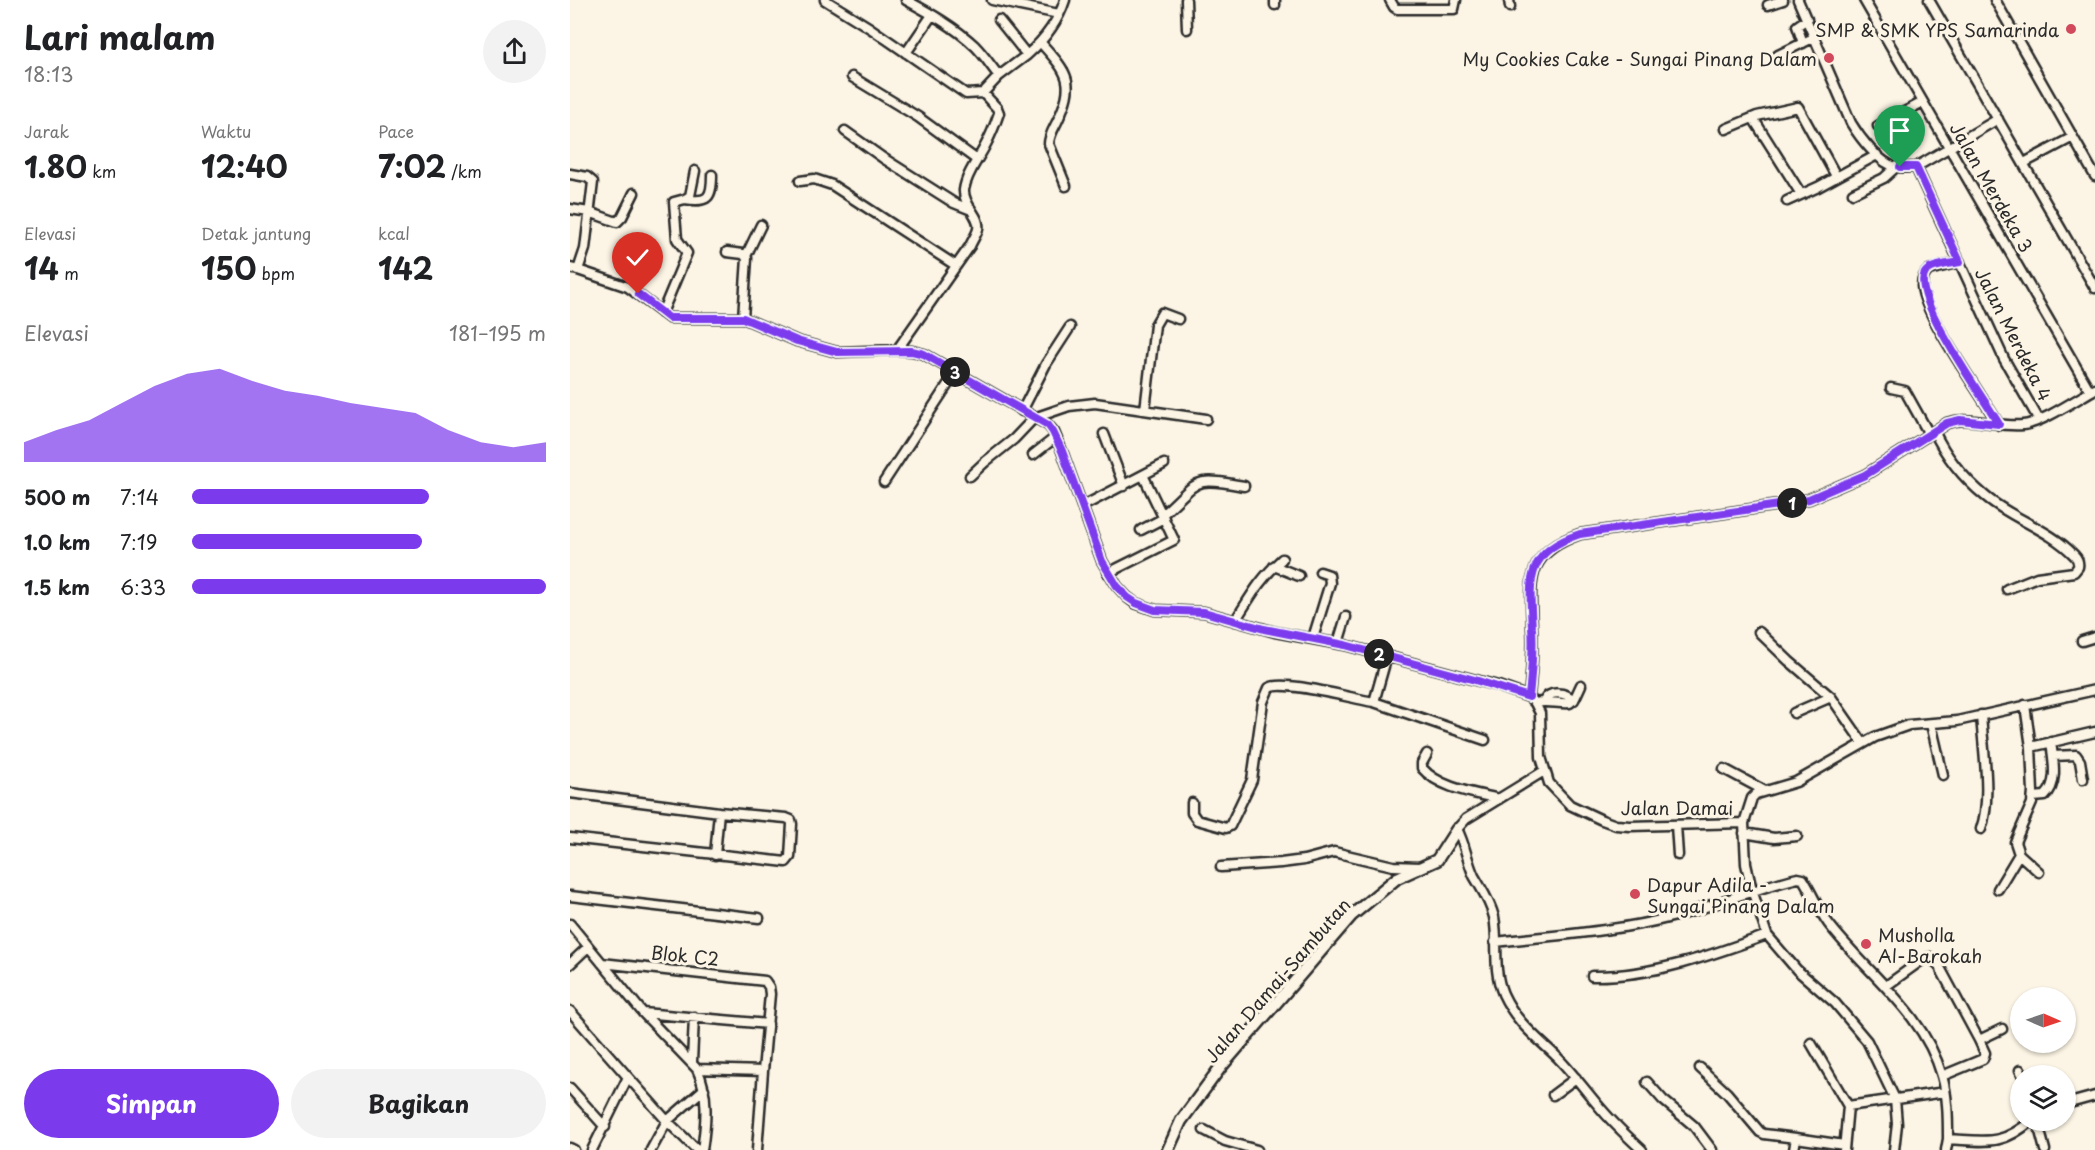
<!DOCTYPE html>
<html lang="id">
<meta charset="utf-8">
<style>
:root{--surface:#fff;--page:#f2f2f2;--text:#202124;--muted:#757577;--accent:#7c3aed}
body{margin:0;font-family:"Playpen Sans",sans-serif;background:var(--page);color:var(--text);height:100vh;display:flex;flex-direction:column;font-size:22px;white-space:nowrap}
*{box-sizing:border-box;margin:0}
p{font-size:20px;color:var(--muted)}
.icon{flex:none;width:33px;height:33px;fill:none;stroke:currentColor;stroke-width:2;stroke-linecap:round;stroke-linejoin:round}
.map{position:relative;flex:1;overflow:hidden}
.sheet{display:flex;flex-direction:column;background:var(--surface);width:570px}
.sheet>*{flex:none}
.needle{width:39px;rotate:92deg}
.buttons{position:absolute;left:1440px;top:987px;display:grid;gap:12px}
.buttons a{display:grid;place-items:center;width:66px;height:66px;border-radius:50%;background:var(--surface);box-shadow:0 2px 4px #0004;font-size:30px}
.pin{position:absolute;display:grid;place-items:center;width:51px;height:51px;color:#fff;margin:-62px -26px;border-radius:50% 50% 50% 0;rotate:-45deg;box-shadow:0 0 6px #0007}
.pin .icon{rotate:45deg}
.km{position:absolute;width:30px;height:30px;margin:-15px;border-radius:50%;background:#222;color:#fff;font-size:16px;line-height:30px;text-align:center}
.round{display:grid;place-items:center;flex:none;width:63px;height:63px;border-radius:32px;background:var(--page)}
.headline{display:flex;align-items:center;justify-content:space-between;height:102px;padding:0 24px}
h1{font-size:33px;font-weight:700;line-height:45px}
.stats{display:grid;grid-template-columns:repeat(3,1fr);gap:9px;height:102px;padding:6px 24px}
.stats div{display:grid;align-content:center}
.stats b{font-size:30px;font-weight:700}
.stats small{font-size:16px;font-weight:400}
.stats p{font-size:16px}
.chart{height:168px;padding:12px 24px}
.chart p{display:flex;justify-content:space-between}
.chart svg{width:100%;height:108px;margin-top:6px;fill:var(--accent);opacity:.7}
.primary-button{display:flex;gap:12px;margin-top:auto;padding:12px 24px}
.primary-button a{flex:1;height:69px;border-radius:36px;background:var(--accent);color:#fff;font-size:24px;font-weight:700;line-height:69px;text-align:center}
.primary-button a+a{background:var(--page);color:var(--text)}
ul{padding:0 24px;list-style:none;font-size:20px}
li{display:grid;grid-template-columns:96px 72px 1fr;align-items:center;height:45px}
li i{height:15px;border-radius:8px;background:var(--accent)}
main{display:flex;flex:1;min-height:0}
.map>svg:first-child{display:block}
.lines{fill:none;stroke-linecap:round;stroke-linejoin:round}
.minor-casing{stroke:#2b2b2b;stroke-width:13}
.tertiary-casing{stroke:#2b2b2b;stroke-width:15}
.minor{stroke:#fcf5e5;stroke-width:8}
.tertiary{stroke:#fcf5e5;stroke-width:10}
.route-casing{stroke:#fff;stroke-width:12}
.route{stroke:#7c3aed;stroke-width:8}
.poi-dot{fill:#d1495b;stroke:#fcf5e5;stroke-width:2}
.labels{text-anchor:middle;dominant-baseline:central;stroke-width:6;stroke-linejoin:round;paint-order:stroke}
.poi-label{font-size:18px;fill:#2b2b2b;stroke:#fcf5e5;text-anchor:end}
.street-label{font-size:18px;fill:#2b2b2b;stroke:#fcf5e5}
</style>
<main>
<section class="sheet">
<div class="headline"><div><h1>Lari malam</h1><p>18:13</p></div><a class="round"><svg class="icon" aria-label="share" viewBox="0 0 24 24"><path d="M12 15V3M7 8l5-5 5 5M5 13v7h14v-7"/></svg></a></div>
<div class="stats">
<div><p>Jarak</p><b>1.80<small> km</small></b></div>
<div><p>Waktu</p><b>12:40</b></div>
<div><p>Pace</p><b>7:02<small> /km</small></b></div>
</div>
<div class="stats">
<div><p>Elevasi</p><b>14<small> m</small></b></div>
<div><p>Detak jantung</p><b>150<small> bpm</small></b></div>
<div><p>kcal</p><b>142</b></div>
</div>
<div class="chart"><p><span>Elevasi</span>181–195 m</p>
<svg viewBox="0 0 160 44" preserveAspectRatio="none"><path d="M0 44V36L10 31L20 27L30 20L40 13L50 8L60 6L70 11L80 15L90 17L100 20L110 22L120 24L130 31L140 36L150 38L160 36V44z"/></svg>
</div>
<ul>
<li><b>500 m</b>7:14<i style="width:67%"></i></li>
<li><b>1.0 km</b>7:19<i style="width:65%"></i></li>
<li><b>1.5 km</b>6:33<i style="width:100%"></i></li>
</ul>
<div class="primary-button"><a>Simpan</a><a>Bagikan</a></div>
</section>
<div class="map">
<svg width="1525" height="1150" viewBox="0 0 1525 1150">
<rect width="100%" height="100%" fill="#fcf5e5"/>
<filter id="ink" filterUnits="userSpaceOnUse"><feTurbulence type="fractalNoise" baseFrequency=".0167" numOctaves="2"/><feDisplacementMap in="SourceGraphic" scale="12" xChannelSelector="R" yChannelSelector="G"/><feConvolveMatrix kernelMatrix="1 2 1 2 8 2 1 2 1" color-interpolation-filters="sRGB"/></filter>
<g filter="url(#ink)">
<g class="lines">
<defs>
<path id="minor" d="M255,0L300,28L396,94L413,93L427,108L429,113C425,125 420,137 414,148C407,161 396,175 394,190C393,206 411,216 408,229C407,234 402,241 400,246L327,350
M336,0C360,13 385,27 405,46C414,55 421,66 429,76
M422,0L489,14
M616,0L617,29
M820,0L824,7L827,9H884L886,0
M939,0L940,7
M1228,0L1281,123C1290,138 1309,163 1326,167C1332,168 1340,167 1346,167L1434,359L1469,420
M1294,0L1520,391
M1359,0L1525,288
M1425,0L1525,176
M705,5V0
M1198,5L1213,0
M471,43C499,74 506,82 487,122C483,130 479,136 479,144L496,186
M1233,43L1227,26L1237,19
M336,53L362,15
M457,55C474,40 488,22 495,0
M1208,55L1245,37
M282,77L348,117L407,160
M413,93L429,76L457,55L429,20
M1183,118L1231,194
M1308,126L1353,102
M1156,129L1187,116L1228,107L1266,176
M275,131L313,158L384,203L399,209
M1454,163L1503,137
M1346,167L1428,119
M0,174L17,177L23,182L15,249L8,270
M230,181L244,179L262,185L385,265
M1283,193L1314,178L1326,167
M115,199C138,203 142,198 142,175
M1217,201L1248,187L1307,155
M0,209L19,212L47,222L52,217L64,193
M157,252L173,254L177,258L173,318
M176,256L191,225
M1390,262L1359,270C1354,274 1352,279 1352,286C1354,316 1412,395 1429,425
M0,268L8,270L58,287L99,318H173L227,341L267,352L327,350L342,351L354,354L478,425L484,432L492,451L532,561L547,586L557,597L565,603L585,610L634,612L705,632L775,645L928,686L959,697L965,703L970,713L971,757L979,783L1000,805L1032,820L1046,825L1060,826L1174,823L1182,798L1186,794L1226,782L1305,737L1339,725L1387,721L1525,690
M92,313L117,253L107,239L104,202L115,199L120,196L125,171
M1321,388L1335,391L1359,434
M575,410L585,325L592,313L608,319
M452,411L476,364L500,327
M1364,431C1376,457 1392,477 1415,496C1442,519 1479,529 1504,555C1508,559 1509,562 1508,567L1504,572L1467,577L1437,589
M534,434L554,486
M463,455L486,437
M400,476L415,462L444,439L464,418L499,406L525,403L636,419
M314,482L386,372
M513,506L594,464
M593,514C630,481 621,476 674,486
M571,530L594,518
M704,566L729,576
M538,573L604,540L573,475
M665,621C681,596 689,580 712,559
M1189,632L1219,661L1261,697L1293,743
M743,638L760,583L759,575L750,572
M1512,641L1525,637
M768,643L776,617
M959,697C961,674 964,651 962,628C960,578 956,553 1010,534L1216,504L1239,499L1295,475L1377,423C1401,415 1428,428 1453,425C1472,423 1507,399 1525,389
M974,701C980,690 995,692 1004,700
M804,702L915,740
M965,703C976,700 988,704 1000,703L1005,698L1011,685
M1224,713L1261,697
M1361,724L1373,775
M1461,747L1525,732
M857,754L852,763V768C869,788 904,793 929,799
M1483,756L1506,755L1510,761L1513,779
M1154,769L1195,791
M974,771L896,819L887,829C895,844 897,861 904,876C912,890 920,901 924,917C929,943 922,968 933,994C946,1022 965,1036 986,1056C1003,1073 1017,1093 1033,1111C1045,1125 1059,1138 1072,1150
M0,793L149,812L216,818L221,820L222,824L220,857L216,862L0,838
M1463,797L1475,796C1489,783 1483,759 1481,742
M622,803V813L627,820L656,828L660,826L682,780L693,702L699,688C714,679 783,699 804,702L817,656
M1174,823L1176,864L1182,890L1197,935L1227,970L1265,1003L1297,1041L1325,1099L1327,1124L1324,1150
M1106,825L1108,855
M1411,829C1422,799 1413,748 1411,715
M1174,833L1204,838L1227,836
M1449,854L1469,872
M145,855L149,812
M651,867L711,863L734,860L764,852L823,866L850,867
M1428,889L1449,854L1445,842L1462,803L1463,792L1461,747L1455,705
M0,896L189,918
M0,924L73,1013L127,1069C139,1093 136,1124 132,1150
M925,942C984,935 1045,932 1102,917C1145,906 1184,888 1228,878L1233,879C1242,893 1248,909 1258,923C1296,973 1354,1012 1372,1076C1378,1096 1378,1119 1378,1139C1416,1141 1431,1147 1462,1120
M32,963L195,981L199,987L200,994L193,1071
M0,964L18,947
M1022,976C1081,977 1142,955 1197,935
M1316,986L1352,960L1360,957L1368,964L1409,1040L1415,1053L1413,1059L1372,1076
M0,1011L58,1077L22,1150
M73,1013L198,1024
M1409,1040L1432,1029
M1241,1043L1278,1106
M122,1062L124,1017
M1130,1068L1157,1093L1190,1132L1194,1134L1226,1138
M127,1069L193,1071L187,1150
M1450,1070L1453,1076
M58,1077L97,1121L127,1150
M1077,1082L1093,1100L1124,1126L1142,1150
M0,1088L35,1127
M983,1095L1006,1078
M1496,1104L1525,1096
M1467,1120L1475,1150
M634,1130L655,1141L687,1150
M0,1148L4,1150
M81,1150L97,1121L134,1089
M1224,1150L1226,1138L1274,1145
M1274,1150L1278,1106L1375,1092
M1376,1150L1378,1139"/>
<path id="tertiary" d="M598,1150L611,1121L650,1068L781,916L827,878L867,860L887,829"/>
</defs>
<use href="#minor" class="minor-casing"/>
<use href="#tertiary" class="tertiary-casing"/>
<use href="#minor" class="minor"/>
<use href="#tertiary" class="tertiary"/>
</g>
</g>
<g class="lines" filter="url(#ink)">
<defs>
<path id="route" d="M68,294L99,318H173L227,341L267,352L342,351L354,354L478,425L483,432L492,451L532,561L547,586L557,597L566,603L585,610L634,612L694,629L775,645L905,680L959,697C961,674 964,651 962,628C959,578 956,552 1010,534L1216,504L1239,499L1295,475L1377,423L1390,420L1429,424C1415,400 1340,296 1355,273C1360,265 1381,264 1390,262L1346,167H1330"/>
</defs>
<use href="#route" class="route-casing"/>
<use href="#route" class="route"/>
</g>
<g class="poi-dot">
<circle cx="1501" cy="29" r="6"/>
<circle cx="1259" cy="58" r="6"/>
<circle cx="1065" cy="894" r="6"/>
<circle cx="1296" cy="944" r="6"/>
</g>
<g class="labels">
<g class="poi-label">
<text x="1489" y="29">SMP &amp; SMK YPS Samarinda</text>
<text x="1247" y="58">My Cookies Cake - Sungai Pinang Dalam</text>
<text x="1077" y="884" text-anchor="start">Dapur Adila -<tspan x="1077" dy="21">Sungai Pinang Dalam</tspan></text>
<text x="1308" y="934" text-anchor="start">Musholla<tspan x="1308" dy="21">Al-Barokah</tspan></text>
</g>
<g class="street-label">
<text transform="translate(1422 187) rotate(60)">Jalan Merdeka 3</text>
<text transform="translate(1444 334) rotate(63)">Jalan Merdeka 4</text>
<text x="1107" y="807">Jalan Damai</text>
<text transform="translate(115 955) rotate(6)">Blok C2</text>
<text transform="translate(707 980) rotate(-49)">Jalan Damai-Sambutan</text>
</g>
</g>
</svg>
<div class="buttons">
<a><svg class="needle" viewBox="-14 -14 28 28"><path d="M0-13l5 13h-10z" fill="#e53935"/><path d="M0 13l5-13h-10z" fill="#757577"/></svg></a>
<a><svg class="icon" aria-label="layers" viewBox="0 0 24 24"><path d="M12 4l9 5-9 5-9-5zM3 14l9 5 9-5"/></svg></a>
</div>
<div class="pin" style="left:1330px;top:167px;background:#1e9e55"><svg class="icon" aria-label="arrive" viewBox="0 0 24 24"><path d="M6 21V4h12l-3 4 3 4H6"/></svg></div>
<div class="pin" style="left:68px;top:294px;background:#d93025"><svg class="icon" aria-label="check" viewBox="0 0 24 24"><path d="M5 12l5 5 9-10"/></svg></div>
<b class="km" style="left:1222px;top:503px">1</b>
<b class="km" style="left:809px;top:654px">2</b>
<b class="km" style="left:385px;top:372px">3</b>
</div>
</main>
